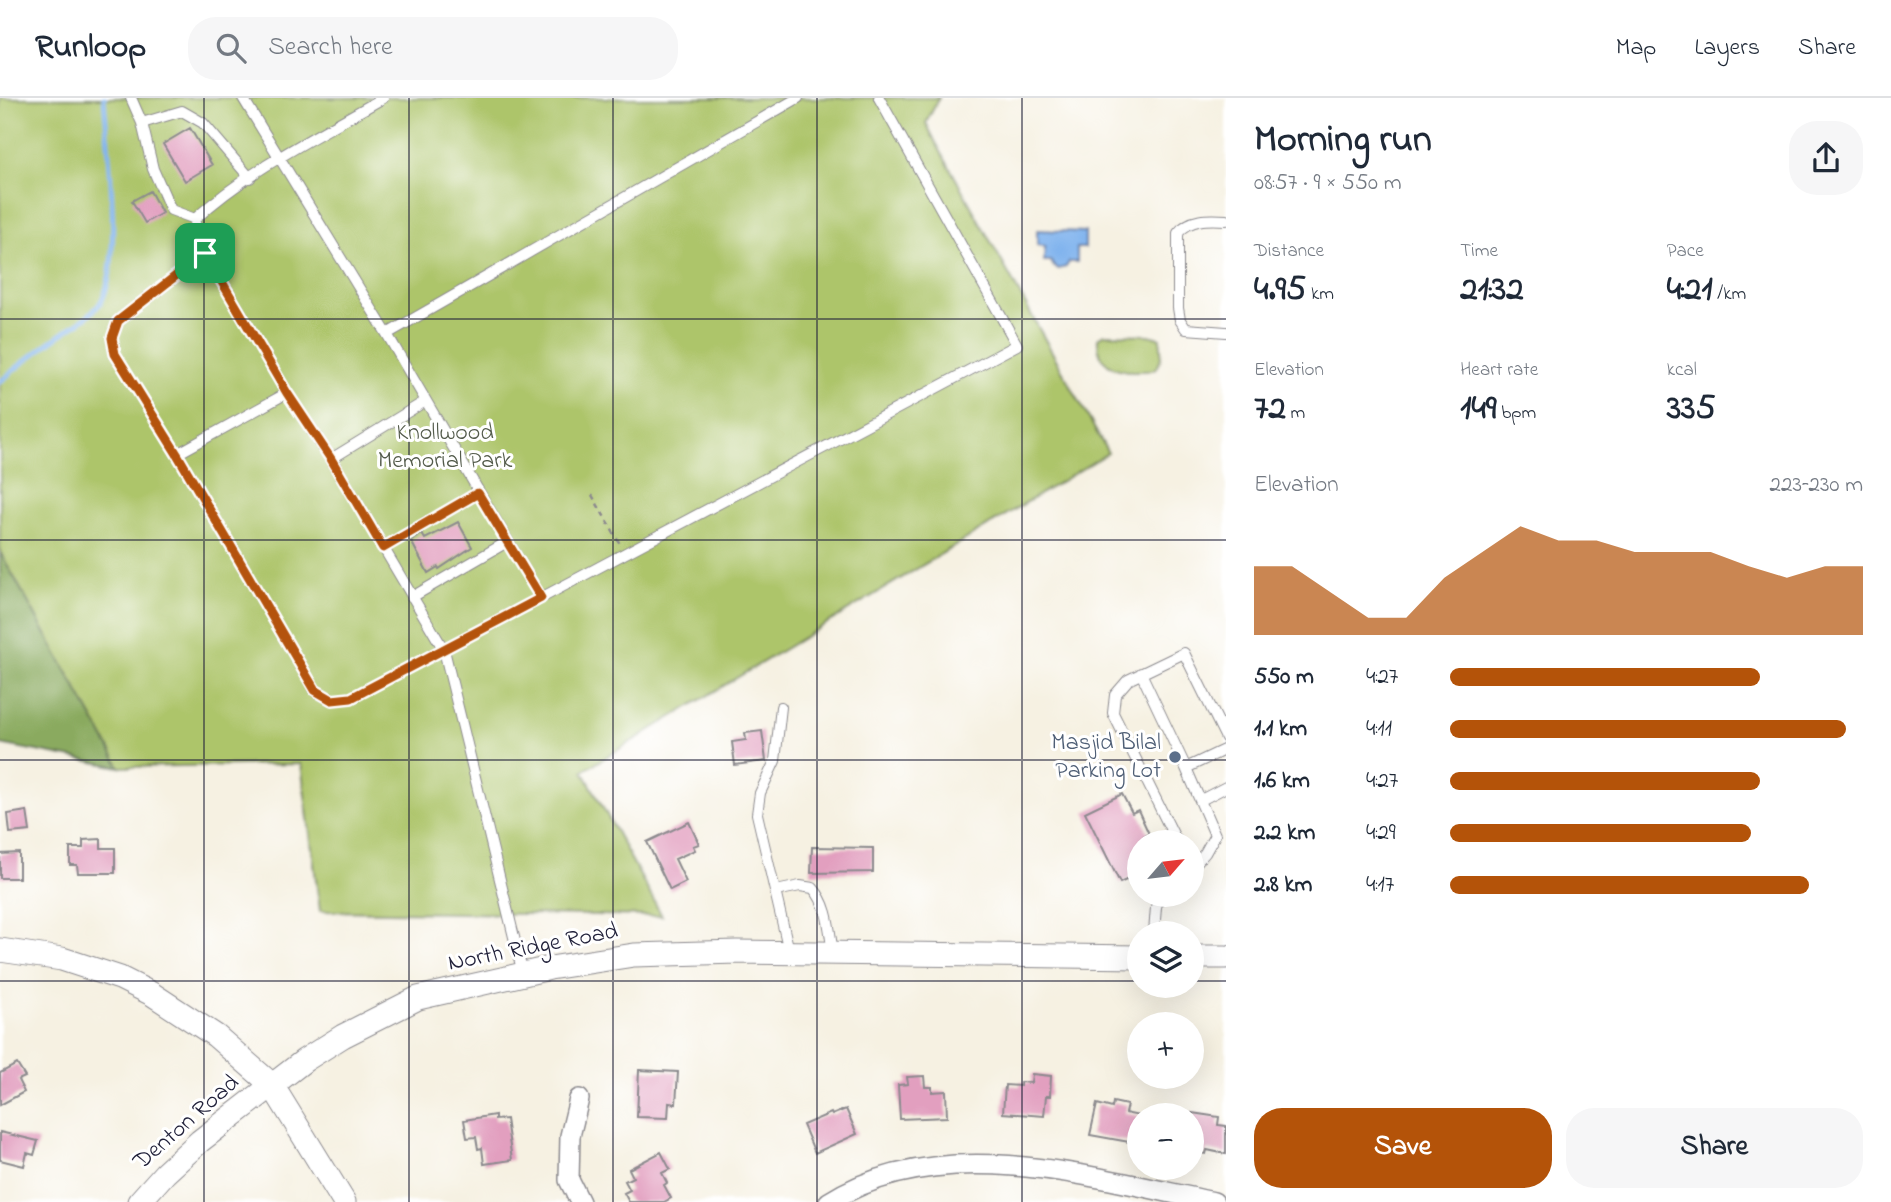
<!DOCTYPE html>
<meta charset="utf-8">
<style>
:root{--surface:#fff;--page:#f6f6f7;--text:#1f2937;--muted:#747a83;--line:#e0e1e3;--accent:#b45309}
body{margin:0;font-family:"Indie Flower",sans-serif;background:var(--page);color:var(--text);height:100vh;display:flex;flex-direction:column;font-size:26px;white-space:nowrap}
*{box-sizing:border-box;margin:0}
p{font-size:23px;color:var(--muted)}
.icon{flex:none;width:38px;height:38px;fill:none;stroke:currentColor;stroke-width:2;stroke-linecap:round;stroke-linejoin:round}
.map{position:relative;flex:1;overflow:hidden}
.panel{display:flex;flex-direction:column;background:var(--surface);width:665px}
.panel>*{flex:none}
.needle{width:46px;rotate:62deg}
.tools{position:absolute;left:1127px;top:732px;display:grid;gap:14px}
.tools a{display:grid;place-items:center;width:77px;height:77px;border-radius:50%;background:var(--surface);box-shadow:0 7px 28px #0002;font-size:35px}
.pin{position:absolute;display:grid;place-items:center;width:60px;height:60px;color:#fff;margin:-30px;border-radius:14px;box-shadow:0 4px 10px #0006}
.round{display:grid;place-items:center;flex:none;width:74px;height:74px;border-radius:28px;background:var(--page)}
.summary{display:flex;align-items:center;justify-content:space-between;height:119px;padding:0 28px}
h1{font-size:38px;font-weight:700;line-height:52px}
.metrics{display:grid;grid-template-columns:repeat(3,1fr);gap:10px;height:119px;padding:7px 28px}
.metrics div{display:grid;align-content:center}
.metrics b{font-size:35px;font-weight:700}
.metrics small{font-size:19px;font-weight:400}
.metrics p{font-size:19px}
.chart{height:196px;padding:14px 28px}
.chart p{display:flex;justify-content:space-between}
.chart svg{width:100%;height:126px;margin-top:7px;fill:var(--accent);opacity:.7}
.primary-button{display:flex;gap:14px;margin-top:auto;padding:14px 28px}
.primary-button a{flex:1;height:80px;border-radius:28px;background:var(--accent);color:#fff;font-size:28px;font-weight:700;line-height:80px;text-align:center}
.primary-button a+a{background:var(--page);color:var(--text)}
ul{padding:0 28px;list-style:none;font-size:23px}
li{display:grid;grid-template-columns:112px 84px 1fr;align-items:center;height:52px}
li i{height:18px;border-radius:9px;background:var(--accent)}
header{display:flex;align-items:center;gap:42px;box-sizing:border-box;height:98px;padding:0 35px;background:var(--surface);border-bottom:2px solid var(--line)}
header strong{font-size:33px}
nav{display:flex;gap:38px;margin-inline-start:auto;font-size:24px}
.search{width:490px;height:63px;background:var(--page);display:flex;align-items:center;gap:18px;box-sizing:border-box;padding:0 24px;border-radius:28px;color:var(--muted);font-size:26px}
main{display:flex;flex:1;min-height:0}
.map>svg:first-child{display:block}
.green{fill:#adc56a;stroke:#687452;stroke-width:2}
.forest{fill:#8aaa5e;stroke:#56664c;stroke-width:2}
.water{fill:#81b4ee;stroke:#526b94;stroke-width:2}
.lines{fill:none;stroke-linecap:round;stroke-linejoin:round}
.stream{stroke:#81b4ee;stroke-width:5}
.building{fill:#e29fbf}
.service-casing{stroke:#8c8a8e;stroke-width:12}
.minor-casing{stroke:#8c8a8e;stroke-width:22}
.tertiary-casing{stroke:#8c8a8e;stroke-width:25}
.path{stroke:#8c8a8e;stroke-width:2.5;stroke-dasharray:5 5;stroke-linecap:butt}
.service{stroke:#fff;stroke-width:10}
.minor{stroke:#fff;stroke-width:19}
.tertiary{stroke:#fff;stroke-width:23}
.route-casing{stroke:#fff;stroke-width:14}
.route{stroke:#b45309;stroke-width:9}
.grid{fill:none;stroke:#22223b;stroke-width:2;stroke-opacity:0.55}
.service-dot{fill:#5c6f8a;stroke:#fff;stroke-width:2.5}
.labels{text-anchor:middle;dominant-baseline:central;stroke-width:6;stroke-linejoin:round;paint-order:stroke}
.park-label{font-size:24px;fill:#535b4b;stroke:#fff}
.service-label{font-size:24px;fill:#4e5e75;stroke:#fff;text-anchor:end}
.street-label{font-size:24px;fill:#22223b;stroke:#fff}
</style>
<header>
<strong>Runloop</strong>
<div class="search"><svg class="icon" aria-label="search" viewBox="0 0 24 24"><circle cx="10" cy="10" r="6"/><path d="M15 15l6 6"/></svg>Search here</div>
<nav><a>Map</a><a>Layers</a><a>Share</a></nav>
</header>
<main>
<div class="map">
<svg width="1226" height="1104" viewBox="0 0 1226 1104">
<rect width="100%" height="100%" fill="#fff"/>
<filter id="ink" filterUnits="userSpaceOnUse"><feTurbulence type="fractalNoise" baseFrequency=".0143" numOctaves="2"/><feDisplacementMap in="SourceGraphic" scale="14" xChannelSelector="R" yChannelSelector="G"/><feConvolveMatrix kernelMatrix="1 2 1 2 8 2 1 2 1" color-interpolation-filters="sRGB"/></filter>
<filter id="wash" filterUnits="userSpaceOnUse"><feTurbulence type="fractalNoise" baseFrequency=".00686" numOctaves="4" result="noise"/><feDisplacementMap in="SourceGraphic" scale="28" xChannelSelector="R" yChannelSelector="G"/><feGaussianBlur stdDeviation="1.57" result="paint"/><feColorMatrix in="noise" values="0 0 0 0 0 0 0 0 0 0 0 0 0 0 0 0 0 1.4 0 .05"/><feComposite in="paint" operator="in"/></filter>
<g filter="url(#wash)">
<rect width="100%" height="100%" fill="#f6f1e2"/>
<path class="green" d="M0,0H939L926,25L935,43L1108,355L583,673L662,818L320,813L301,666L120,669L0,454Z
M1104,236L1149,237L1160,240C1161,249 1163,260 1158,267C1154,274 1145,273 1138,273C1116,274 1096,266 1098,240Z"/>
<path class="forest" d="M0,454L120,669L0,646Z"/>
<path class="water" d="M1037,132L1085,134V150H1077V164H1069L1066,169L1059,171L1054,169L1051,163H1044L1045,148L1037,147Z"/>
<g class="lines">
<path class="stream" d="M0,284C19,267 39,252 60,237C73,228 88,220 98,208C125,175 107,44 104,0"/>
</g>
<g id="blocks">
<path class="building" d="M190,30L212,67L185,83L163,46Z
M150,93L162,115L145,125L132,103Z
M458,424L472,449L439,471L438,469L428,475L411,443L422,436L425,441Z
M762,633L766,663L735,667L732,644L746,642L745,635Z
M1122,696L1132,715L1138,712L1149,736L1144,738L1146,744H1139V776L1120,785L1085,714Z
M27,713L30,733L10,735L8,716Z
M689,724L699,746L693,748L695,752L675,761L686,784L670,792L647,744Z
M101,741V750H115V775H78L77,767H70V750H83V742Z
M812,749L873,750V774L811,775Z
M19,755V780H0V756Z
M17,966L25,979L18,982L24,994L0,1007V975Z
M639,972L678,974L676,1006L669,1005L668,1020L637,1019Z
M1032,976L1051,978L1050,998H1046L1044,1018L1003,1015L1005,987L1020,988V984L1031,985Z
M924,978L925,989H932V994L946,993L947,1019L900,1021L898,987L908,986L907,979Z
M1113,1004L1127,1007L1125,1015L1139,1018L1135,1045L1090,1037L1097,1006L1112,1010Z
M846,1011L857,1036L815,1055L803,1027L831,1015L832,1017Z
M1192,1015L1219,1019L1218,1027L1226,1028V1056L1207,1052L1206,1056L1192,1054Z
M495,1017V1022L506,1021L512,1062L484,1066L482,1050L478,1051L476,1039L467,1040L464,1022Z
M0,1034L38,1043L34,1057L27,1055L24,1068L0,1062Z
M661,1054L670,1071L662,1075L667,1085L664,1087L671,1100L664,1104H629L624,1095L630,1092L625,1083L633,1079L629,1071Z"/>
</g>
</g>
<g filter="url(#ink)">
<use href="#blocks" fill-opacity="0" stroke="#8c8a8e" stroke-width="2"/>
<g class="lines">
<defs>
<path id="service" d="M131,0L142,25L153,71L171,112L195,121
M383,0C321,36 248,72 195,121L196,138L287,295L331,361L444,552L523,876
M142,25L182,13L203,25L250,80
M1226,122C1208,121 1190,120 1178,135V210L1180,222L1186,231L1226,234
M205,155L118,223L112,240L115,256L177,356L315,592L332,602L351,600L541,500L387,236L243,0
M387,236L798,0
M177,356L287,295
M331,361L424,304
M383,450L478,395
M412,499L507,444
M541,500L1017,247L879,0
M1141,575L1186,670
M781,609L775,663L760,695L757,716L789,853
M1201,702L1226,689
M1177,744L1113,615L1115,597L1128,582L1184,555L1226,640
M1192,769L1205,755L1215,737L1186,670L1226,651
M776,793L800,788L813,790C829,808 829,832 833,855
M1154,835L1156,809L1160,796"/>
<path id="minor" d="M579,1001L570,1038L569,1082L580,1104
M829,1104C940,1033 1096,1080 1214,1104"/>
<path id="tertiary" d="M0,852L62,861L120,880L152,896L216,938L272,987L344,1104
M1192,859H1226
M139,1104L165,1075L200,1043L305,962L343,938L418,900L550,870L634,857L737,854L1139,859"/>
</defs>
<use href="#service" class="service-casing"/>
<use href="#minor" class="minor-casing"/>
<use href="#tertiary" class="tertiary-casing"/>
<path class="path" d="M592,397L620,446"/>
<use href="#service" class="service"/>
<use href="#minor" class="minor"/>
<use href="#tertiary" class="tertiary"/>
</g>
</g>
<g class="lines" filter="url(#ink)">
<defs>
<path id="route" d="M205,155L287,295L331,361L383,450L478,395L541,500L351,600L332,602L315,592L177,356L115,256L112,240L118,223Z"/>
</defs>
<use href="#route" class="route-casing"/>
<use href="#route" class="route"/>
</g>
<path class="grid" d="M204,0V1104M409,0V1104M613,0V1104M817,0V1104M1022,0V1104M0,221H1226M0,442H1226M0,662H1226M0,883H1139M1192,883H1226"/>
<circle class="service-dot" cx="1175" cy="659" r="7"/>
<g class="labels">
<g class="park-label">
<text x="445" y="335">Knollwood<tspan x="445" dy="28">Memorial Park</tspan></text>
</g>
<g class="service-label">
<text x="1161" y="645">Masjid Bilal<tspan x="1161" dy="28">Parking Lot</tspan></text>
</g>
<g class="street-label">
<text transform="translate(533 850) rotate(-11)">North Ridge Road</text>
<text transform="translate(187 1025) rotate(-41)">Denton Road</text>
</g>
</g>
</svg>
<div class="tools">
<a><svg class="needle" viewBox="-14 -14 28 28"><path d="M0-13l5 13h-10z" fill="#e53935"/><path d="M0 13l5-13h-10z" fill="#747a83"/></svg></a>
<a><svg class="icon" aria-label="layers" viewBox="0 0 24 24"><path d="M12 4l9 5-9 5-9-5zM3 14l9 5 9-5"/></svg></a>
<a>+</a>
<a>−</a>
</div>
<div class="pin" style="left:205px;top:155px;background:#1e9e55"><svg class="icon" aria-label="arrive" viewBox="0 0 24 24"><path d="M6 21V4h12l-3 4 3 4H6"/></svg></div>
</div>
<section class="panel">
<div class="summary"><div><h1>Morning run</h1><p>08:57 · 9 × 550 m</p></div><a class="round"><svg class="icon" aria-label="share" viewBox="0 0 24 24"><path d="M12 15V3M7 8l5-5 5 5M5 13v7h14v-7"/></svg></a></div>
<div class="metrics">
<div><p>Distance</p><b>4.95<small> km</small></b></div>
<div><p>Time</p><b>21:32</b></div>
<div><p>Pace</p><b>4:21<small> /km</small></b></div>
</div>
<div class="metrics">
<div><p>Elevation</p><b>72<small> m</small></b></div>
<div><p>Heart rate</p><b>149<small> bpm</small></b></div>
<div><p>kcal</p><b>335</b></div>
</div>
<div class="chart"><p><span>Elevation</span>223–230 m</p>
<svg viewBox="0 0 160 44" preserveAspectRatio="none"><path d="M0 44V20L10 20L20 29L30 38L40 38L50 24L60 15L70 6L80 11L90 11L100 15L110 15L120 15L130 20L140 24L150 20L160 20V44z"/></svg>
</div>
<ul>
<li><b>550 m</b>4:27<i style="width:75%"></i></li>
<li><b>1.1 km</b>4:11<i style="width:96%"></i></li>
<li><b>1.6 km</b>4:27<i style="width:75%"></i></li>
<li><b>2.2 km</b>4:29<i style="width:73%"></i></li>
<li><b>2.8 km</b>4:17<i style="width:87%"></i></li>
</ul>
<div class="primary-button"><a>Save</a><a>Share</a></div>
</section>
</main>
